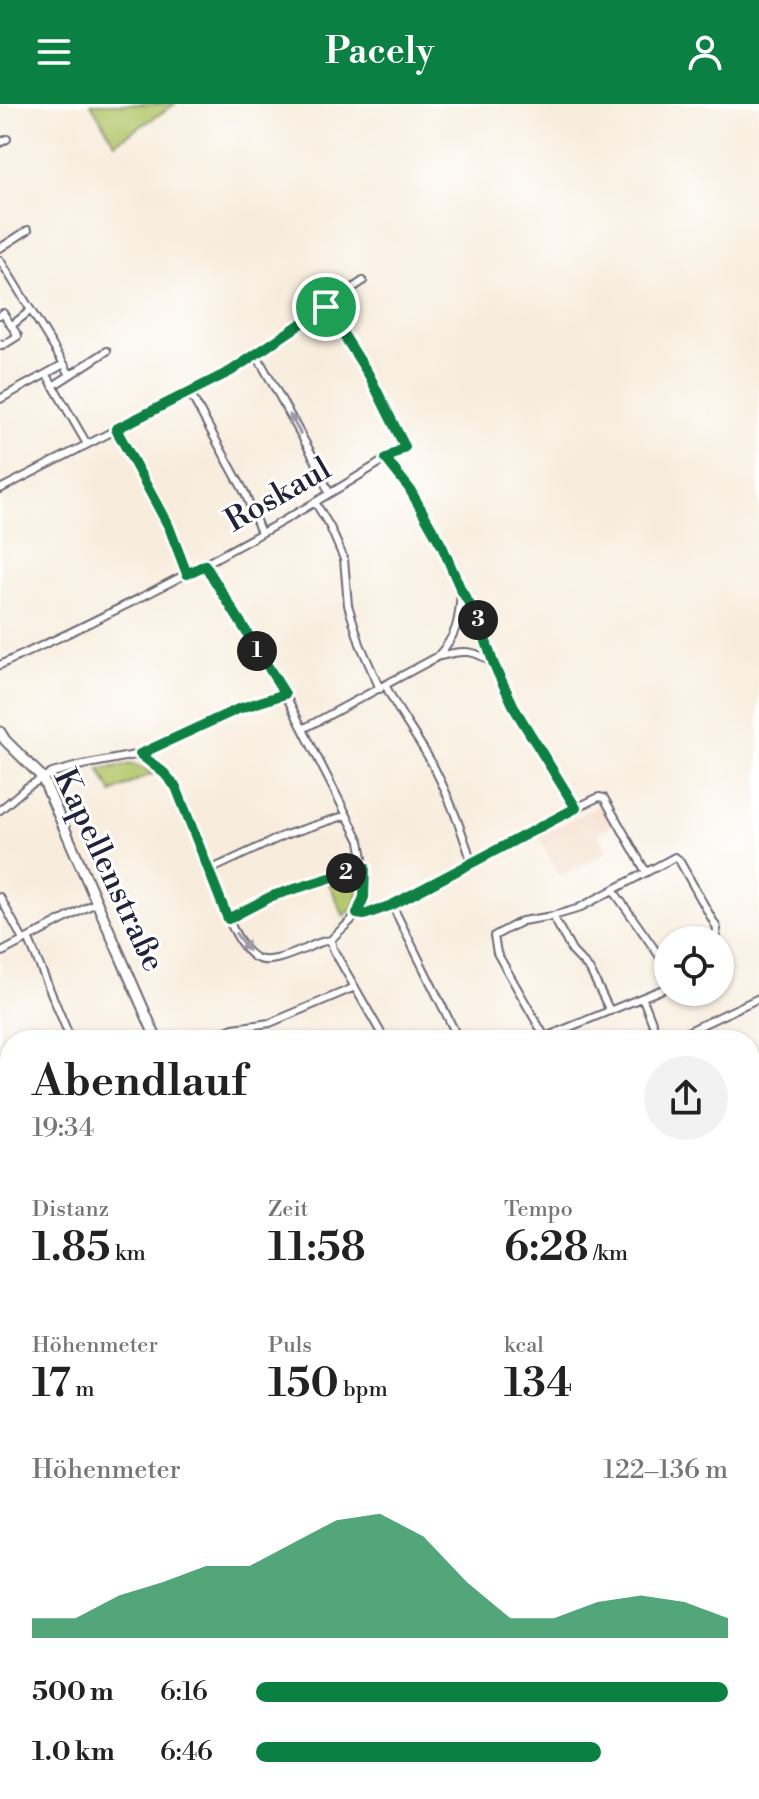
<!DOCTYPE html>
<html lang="de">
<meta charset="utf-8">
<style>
:root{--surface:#fff;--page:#f2f2f2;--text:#222;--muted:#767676;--accent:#0b8043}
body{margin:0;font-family:"Libre Bodoni",serif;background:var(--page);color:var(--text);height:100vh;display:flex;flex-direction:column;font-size:30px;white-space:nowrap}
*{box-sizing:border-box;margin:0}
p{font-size:26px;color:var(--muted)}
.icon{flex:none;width:44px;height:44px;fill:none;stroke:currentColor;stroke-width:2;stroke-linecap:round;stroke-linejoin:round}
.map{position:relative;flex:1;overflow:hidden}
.sheet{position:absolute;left:0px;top:926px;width:760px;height:770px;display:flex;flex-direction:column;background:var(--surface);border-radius:32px 32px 0 0;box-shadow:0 2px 6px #0004}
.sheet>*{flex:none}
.tools{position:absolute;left:654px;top:822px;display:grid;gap:16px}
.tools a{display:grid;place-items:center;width:80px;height:80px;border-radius:50%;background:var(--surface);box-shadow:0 2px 6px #0004;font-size:40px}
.pin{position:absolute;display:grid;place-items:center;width:68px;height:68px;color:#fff;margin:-34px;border:4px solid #fff;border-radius:50%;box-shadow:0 2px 8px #0007}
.km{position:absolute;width:40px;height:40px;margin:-20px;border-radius:50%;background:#222;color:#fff;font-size:22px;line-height:40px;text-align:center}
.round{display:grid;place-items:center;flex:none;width:84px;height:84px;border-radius:42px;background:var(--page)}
.headline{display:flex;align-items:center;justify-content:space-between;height:136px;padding:0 32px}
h1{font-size:44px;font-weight:600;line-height:60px}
.metrics{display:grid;grid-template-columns:repeat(3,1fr);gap:12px;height:136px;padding:8px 32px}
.metrics div{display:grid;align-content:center}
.metrics b{font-size:40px;font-weight:600}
.metrics small{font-size:22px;font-weight:400}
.metrics p{font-size:22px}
.chart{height:224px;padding:16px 32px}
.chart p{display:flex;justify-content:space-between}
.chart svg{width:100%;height:144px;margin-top:8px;fill:var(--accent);opacity:.7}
ul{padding:0 32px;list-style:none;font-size:26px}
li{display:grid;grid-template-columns:128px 96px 1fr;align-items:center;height:60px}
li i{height:20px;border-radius:10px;background:var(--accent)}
header{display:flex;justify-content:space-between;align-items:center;height:104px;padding:0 32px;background:var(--accent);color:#fff;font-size:36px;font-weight:600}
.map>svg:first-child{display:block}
.built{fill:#f1d5bd}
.industrial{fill:#cec1ba}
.green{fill:#b3c669;stroke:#6a7452;stroke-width:2}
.forest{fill:#8eab5d;stroke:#58664c;stroke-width:2}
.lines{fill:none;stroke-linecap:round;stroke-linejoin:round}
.stream{stroke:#77b1e8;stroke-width:2}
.street-casing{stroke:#6d6974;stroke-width:10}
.secondary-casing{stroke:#6d6974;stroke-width:13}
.street{stroke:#fff;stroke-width:6}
.secondary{stroke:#fff;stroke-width:9}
.oneway{fill:#9c9ca7}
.route-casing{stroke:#fff;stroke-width:16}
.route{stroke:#0b8043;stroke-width:10}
.labels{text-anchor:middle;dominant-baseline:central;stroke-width:6;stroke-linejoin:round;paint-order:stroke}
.street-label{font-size:32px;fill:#22223b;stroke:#fff}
</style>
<header><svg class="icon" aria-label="menu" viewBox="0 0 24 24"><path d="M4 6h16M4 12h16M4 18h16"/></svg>Pacely<svg class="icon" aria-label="person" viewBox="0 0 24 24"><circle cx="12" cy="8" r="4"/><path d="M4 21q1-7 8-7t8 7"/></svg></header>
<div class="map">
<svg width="759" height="1695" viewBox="0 0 759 1695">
<rect width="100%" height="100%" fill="#fff"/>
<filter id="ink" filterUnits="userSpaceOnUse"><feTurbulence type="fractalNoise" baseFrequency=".0125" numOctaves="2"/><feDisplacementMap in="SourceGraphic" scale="16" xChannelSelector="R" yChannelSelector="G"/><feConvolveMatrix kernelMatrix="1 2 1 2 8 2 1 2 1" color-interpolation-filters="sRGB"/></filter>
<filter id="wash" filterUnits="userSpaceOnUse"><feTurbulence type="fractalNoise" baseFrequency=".006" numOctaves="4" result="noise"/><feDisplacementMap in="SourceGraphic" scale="32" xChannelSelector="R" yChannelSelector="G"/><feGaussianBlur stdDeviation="1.8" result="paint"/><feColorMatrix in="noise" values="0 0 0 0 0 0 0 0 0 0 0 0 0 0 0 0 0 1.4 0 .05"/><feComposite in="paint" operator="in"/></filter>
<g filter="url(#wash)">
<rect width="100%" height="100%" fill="#f8eddd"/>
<path class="built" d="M605,698L616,719L598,729L608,748L560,773L539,733Z
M10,998V1152L5,1156L0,1148V1002Z"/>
<path class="industrial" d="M750,1365L759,1366V1531L750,1542Z
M352,1686H482L487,1695H317Z"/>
<path class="green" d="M91,0H175L115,39Z
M133,660L155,670L148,671L112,689L99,665Z
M356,768H360C362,785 357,802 344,813L328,777Z"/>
<path class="forest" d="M750,1023L759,1059V1188L750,1187Z
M750,1191L759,1193V1338L750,1337Z"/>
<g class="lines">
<path class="stream" d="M750,1576L759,1565
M652,1695L659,1686"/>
</g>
</g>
<g filter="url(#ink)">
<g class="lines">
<defs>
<path id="street" d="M0,39L7,35
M0,144L28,126
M0,156L64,260
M0,211L3,209L18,232L2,242L0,240
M11,222L31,206
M256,250L315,356L329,389
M47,271L87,340
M53,282L107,247
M190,289L245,389L261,429
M0,295L64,260L70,271
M116,325L169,423L187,470
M0,385L231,267L363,177
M315,398L330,423L344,455L348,501L360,540L380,585
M205,461L285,590L360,737C364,759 370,787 358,808C352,818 339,826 331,836
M441,552C461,546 476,545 493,560
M0,561C140,498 275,426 405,343L369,271L326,203
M386,582C398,609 416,631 430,656C448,689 461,724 472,759L576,704L516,607L494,561L478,514L461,486L442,442L409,384L386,355
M303,625L437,553C457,531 459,518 461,488
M140,650L164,669L176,683L228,815C252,863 259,864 307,844C315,840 322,837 331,836
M576,704L599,693L604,694L646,768
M0,706L27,683L52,669L78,662L140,650L238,605L285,590
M210,766L285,731L347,711
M613,786L665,860L668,868
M0,793L23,836
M392,801L459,936
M357,810C379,814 449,771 472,759
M553,812L572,847L590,866L610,907
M228,815L272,792L365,763
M28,834L71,936
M331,836L333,845L385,936
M0,849L97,798
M643,895L659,936
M545,933L497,849L494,832L522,817L553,812L577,805L675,753L679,756L717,824L716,831L708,836
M204,936L233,924L270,919L355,883
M538,936L668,883
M670,936L759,894
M0,994L10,990
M0,1232L10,1231
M0,1311L10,1305
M0,1446L10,1459
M0,1481L10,1474
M0,1520L5,1528L0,1530
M0,1603L10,1598
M750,1660L759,1680"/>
<path id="secondary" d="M0,628L5,636L42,673L157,936
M750,1346L759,1347
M750,1618L755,1629L750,1643
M257,1695L289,1686"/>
</defs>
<use href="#street" class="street-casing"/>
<use href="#secondary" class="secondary-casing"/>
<use href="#street" class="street"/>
<use href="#secondary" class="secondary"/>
</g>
<defs><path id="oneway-solid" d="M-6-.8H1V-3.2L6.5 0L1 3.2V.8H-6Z" transform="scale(2)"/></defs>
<g class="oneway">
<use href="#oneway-solid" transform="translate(295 320) rotate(-119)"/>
<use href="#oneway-solid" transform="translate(242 838) rotate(54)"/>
</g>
</g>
<g class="lines" filter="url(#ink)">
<defs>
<path id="route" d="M326,203L369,271L405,343L386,355L409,384L442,442L461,486L478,514L494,561L516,607L576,704L392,801L364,811L357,810L364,793L365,763L272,792L228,815L176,683L164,669L140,650L238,605L285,590L205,461L187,470L169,423L116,325L231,267Z"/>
</defs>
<use href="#route" class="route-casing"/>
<use href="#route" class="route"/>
</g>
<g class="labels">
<g class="street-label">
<text transform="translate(278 391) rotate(-30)">Roskaul</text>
<text transform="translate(109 766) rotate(65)">Kapellenstraße</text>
</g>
</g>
</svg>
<div class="tools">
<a><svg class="icon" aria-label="locate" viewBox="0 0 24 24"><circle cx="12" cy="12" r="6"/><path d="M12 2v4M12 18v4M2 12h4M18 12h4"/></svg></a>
</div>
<div class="pin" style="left:326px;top:203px;background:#1e9e55"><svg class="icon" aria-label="arrive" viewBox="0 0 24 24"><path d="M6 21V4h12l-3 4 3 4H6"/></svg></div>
<b class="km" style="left:257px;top:547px">1</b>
<b class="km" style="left:346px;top:769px">2</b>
<b class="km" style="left:478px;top:516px">3</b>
<section class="sheet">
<div class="headline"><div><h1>Abendlauf</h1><p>19:34</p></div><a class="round"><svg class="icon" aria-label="share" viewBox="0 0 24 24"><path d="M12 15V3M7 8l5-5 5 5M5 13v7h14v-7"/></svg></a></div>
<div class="metrics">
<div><p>Distanz</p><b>1.85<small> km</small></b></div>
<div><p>Zeit</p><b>11:58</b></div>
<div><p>Tempo</p><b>6:28<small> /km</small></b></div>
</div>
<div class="metrics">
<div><p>Höhenmeter</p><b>17<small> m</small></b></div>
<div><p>Puls</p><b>150<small> bpm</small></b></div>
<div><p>kcal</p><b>134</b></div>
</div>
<div class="chart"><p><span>Höhenmeter</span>122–136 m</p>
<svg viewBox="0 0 160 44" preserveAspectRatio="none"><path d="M0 44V38L10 38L20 31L30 27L40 22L50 22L60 15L70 8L80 6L90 13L100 27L110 38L120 38L130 33L140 31L150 33L160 38V44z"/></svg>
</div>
<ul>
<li><b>500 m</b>6:16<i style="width:100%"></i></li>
<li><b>1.0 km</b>6:46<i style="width:73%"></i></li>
</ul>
</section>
</div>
